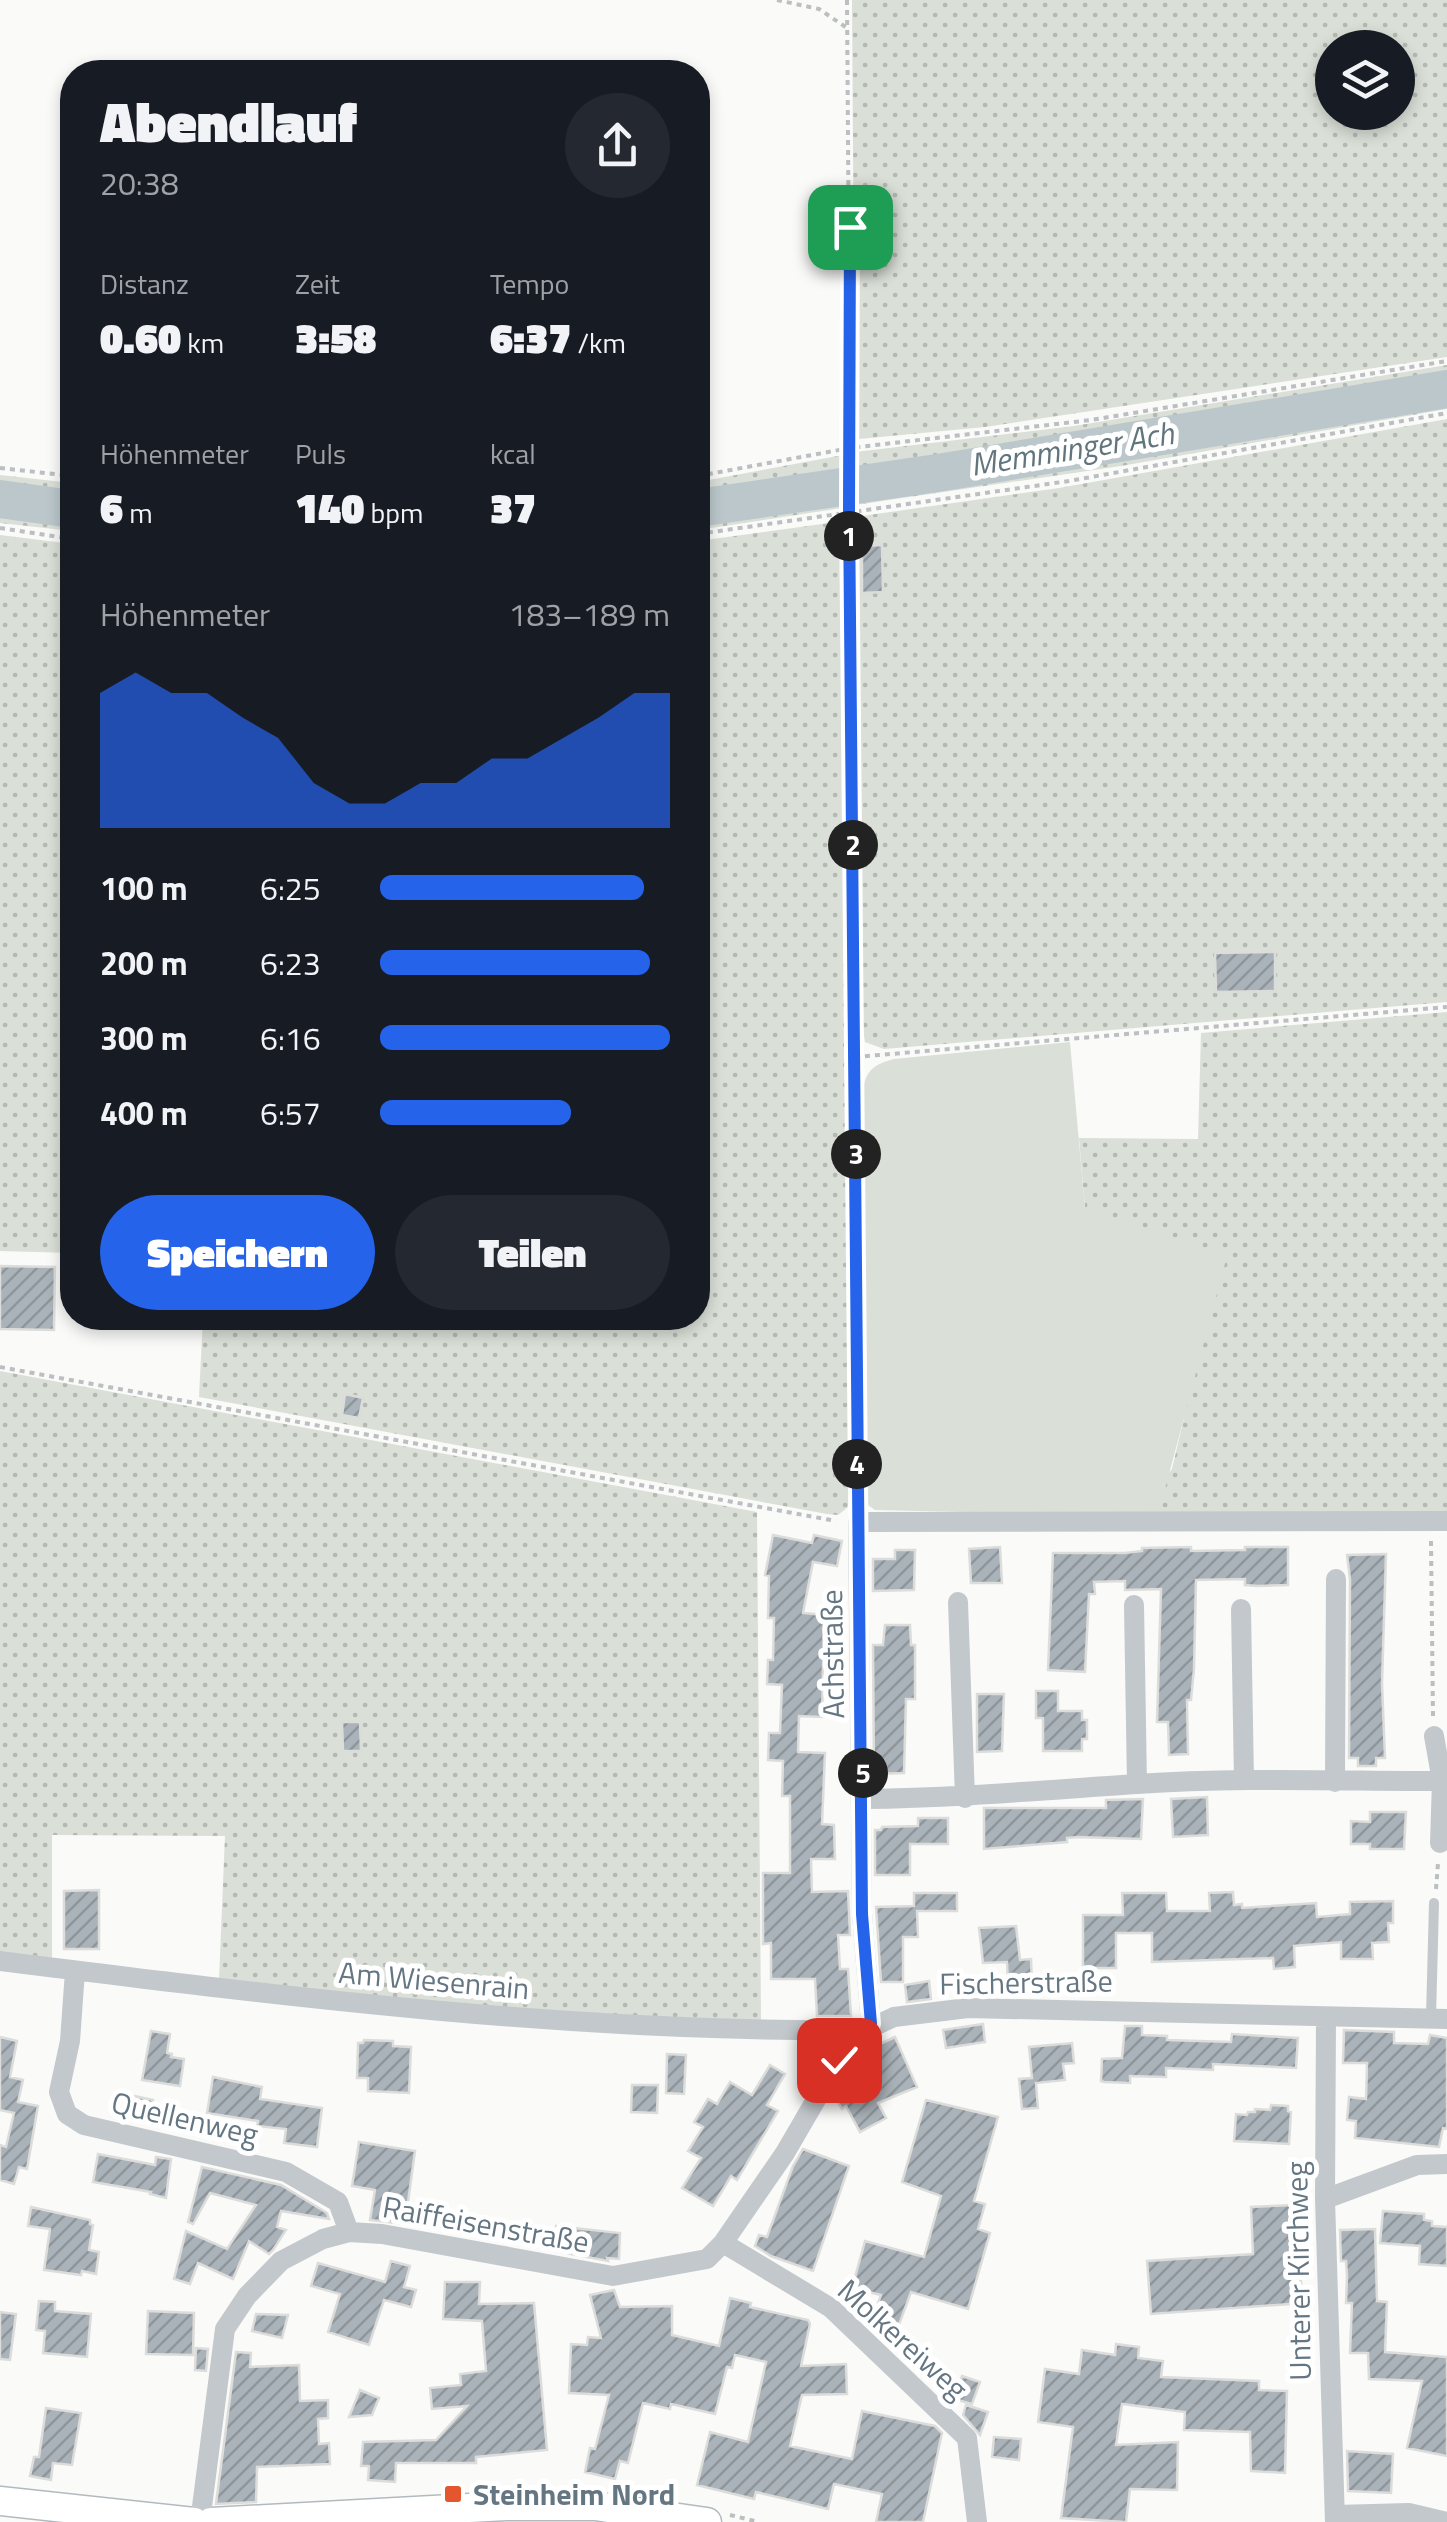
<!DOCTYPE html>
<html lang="de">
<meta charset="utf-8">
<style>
:root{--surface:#171b24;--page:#242831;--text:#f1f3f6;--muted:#9ea1a6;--accent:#2563eb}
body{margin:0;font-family:"Titillium Web",sans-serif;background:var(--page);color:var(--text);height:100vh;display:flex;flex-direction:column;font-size:38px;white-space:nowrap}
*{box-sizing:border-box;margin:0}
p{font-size:32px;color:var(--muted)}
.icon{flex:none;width:55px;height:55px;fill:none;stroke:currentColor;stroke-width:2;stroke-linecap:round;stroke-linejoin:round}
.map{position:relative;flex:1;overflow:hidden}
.sheet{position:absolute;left:60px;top:60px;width:650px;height:1270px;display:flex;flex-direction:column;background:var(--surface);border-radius:40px;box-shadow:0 5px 15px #0003}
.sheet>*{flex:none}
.tools{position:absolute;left:1315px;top:30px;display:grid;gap:20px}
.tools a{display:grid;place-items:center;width:100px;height:100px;border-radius:50%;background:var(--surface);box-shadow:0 5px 15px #0003;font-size:50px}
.pin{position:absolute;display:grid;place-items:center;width:85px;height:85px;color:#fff;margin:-42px;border-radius:20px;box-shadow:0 5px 15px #0006}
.km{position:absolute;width:50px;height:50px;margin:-25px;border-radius:50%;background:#222;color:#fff;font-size:28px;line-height:50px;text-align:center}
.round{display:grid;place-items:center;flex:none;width:105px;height:105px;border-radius:52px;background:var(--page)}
.head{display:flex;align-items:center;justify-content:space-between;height:170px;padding:0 40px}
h1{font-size:55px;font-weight:800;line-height:75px}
.figures{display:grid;grid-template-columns:repeat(3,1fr);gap:15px;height:170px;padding:10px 40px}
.figures div{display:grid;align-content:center}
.figures b{font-size:42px;font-weight:800}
.figures small{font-size:28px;font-weight:400}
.figures p{font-size:28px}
.chart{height:280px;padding:20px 40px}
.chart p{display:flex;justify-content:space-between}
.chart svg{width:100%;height:180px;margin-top:10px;fill:var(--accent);opacity:.7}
.cta{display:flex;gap:20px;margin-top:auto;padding:20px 40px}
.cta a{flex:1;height:115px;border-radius:60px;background:var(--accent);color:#fff;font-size:40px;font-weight:800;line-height:115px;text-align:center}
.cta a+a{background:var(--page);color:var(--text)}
ul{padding:0 40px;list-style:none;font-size:32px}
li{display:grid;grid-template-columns:160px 120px 1fr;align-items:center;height:75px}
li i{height:25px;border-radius:12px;background:var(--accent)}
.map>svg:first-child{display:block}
.grass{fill:url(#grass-dots);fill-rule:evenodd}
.pitch{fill:#dadfd7}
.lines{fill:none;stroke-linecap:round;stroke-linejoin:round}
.river{stroke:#bbc7cb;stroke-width:38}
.building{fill:url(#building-hatch);stroke:#dcdcda;stroke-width:2.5}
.secondary-casing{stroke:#b3babf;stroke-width:31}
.path{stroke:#bbbfc2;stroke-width:4;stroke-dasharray:5 5;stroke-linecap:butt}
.lane{stroke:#c3c8cc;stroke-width:10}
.street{stroke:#c3c8cc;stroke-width:20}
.secondary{stroke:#fff;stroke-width:28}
.route-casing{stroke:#fff;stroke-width:20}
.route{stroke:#2563eb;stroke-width:12}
.poi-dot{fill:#e4572e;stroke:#fff;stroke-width:4}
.labels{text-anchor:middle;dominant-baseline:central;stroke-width:10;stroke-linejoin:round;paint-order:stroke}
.street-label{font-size:30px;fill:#657683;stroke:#fff}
.poi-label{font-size:30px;font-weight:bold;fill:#657683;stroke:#fff;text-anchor:start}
.water-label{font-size:32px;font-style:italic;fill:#60757c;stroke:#fff}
</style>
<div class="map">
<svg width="1447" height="2522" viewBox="0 0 1447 2522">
<defs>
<pattern id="grass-dots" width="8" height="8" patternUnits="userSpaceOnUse" patternTransform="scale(2.5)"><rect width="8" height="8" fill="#dadfd7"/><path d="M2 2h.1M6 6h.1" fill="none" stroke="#b4b9b4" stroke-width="1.8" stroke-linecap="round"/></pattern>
<pattern id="building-hatch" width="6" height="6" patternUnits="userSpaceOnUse" patternTransform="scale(2.5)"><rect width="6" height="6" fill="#aab3b9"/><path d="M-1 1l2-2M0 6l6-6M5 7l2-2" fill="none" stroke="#8e969c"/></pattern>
</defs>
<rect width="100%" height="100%" fill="#fafaf8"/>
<path class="grass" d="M852,0H1447V357L985,427L859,439L855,434ZM1332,48H1398V112H1332Z
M1447,365V409L1121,466L855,505V452L1074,426Z
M1447,419V1002L884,1049L865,1042L860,1010L855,517L1059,488Z
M843,455L842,508L698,530V482Z
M0,475L72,483V531L0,523Z
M844,521L851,1485L848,1507L838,1515L827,1514L199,1397L203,1318H698V541Z
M0,535L72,544V1253L0,1251Z
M1447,1012V1514L1137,1516L1172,1469L1184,1418L1085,1209L1079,1138L1198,1139L1201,1033Z
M0,1371L757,1512L761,2022L517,2010L219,1980L225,1836L52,1835V1958L0,1952Z"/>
<path class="pitch" d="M1070,1042L1085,1209L1227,1256L1164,1493L1148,1511L1137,1516L875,1510L865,1503L863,1484L862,1098C864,1074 870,1065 894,1059Z"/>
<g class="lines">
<path class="river" d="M0,499L72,509
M698,508L944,472L1447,389"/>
</g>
<path class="building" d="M882,545L883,592L862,593V546Z
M1275,952V991L1216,992L1215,953Z
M0,1266L55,1267L54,1330L0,1329Z
M345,1394L363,1398L359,1418L342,1415Z
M773,1535L812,1543L814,1535L842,1541L837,1566L813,1562L803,1613L824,1615L822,1717L799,1716L798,1752L825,1753L822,1824L834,1825L835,1859H811L812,1892L848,1891L850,1935H838L840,1969H848L851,2016H817L815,1979H771V1943L763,1944V1873H790V1796H782L783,1761L768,1760L769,1733H780L782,1685L767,1684L768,1660H773L774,1618H768L769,1576L765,1575Z
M1000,1547L1002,1583H971L969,1549Z
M1191,1547V1551L1245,1550V1547H1288V1585L1258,1586L1245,1585V1579L1196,1580L1194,1669L1191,1700H1187L1188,1754L1169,1755L1168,1722H1157L1161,1589L1125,1590V1581L1094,1582L1095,1594H1089L1085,1672L1048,1670L1053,1553H1125L1142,1551V1548Z
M895,1550H915L914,1590L873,1591V1559H895Z
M1386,1554L1382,1683L1385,1758H1376V1766H1358V1758H1349L1350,1579L1347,1555Z
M885,1625H910L911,1645H915V1699H906L904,1773L874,1774L873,1645H883Z
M1036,1691H1058V1711H1082V1720H1087V1739H1082V1751H1043V1718H1036Z
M977,1694H1004L1002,1751L977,1752Z
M342,1722H360L361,1751H343Z
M1207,1797L1208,1835L1173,1837L1171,1799Z
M1143,1799L1141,1839L1078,1837L1067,1838V1842L984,1849V1808H1106V1800Z
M1370,1812H1406L1404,1849H1370V1844H1351V1821L1370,1822Z
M918,1818H948V1844H910V1875H875V1830H881L882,1827L918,1826Z
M99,1890V1949H64V1891Z
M1233,1892L1234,1905L1242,1904V1908L1316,1903L1317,1917L1350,1914V1902L1393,1901V1923H1388L1389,1942L1372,1943L1373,1959H1341V1942L1294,1946L1295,1967L1274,1969L1273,1958L1152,1962V1933H1116V1968H1083V1915H1123L1122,1893H1166L1167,1911H1210L1209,1893Z
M914,1893H957V1911H917L918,1937H903V1982H881L876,1907L914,1906Z
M1016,1926L1020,1960L1031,1959L1032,1985L1008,1986L1007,1962L983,1963L979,1928Z
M929,1981L931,1999L907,2002L905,1985Z
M983,2024L985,2042L946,2048L943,2030Z
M1125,2026H1142V2035L1167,2036V2040L1231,2042L1232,2034L1298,2038L1296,2068L1213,2064V2070L1166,2068V2077L1130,2076V2083L1104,2082L1101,2081L1102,2059L1122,2058Z
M1344,2030L1394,2032V2043L1428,2044L1430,2035L1447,2038V2129L1443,2128L1439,2147L1355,2138L1356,2121L1347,2120L1349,2097L1366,2099L1367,2063H1343Z
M151,2031L170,2034L167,2053L172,2054L171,2057L184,2059L180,2086L142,2080Z
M0,2037L17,2041L10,2077L23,2080L18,2102L38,2106L27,2169L19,2167L14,2184L0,2180V2145L6,2147L14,2113L0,2110Z
M895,2037L917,2087L878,2103L886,2118L860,2132L846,2106L842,2109L834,2096L844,2079L870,2064L867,2050Z
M364,2040L393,2041V2046L411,2047L409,2093L368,2091V2078H357L358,2043H363Z
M1072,2043L1074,2063L1063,2064L1065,2080L1036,2083L1038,2108L1022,2109L1019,2079L1032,2078L1029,2047Z
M667,2054L686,2055L684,2094L666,2093Z
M770,2065L785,2074L767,2105L778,2111L737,2180L731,2176L713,2206L682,2188L701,2158L688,2151L703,2127L694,2122L708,2099L717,2104L730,2082L752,2095Z
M213,2077L262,2087L260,2099L322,2108L317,2147L284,2143L286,2129L257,2126L258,2121L207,2113Z
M632,2085H658L657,2113L631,2112Z
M130,2095L153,2100L150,2116L128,2112Z
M926,2100L998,2117L974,2201L985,2204L978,2229L990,2233L968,2309L911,2292L893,2341L881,2337L870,2326L881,2295L852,2288L865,2241L924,2257L941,2196L902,2182Z
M1271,2105L1288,2106V2111L1291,2112L1289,2144L1234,2141L1236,2114L1247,2115L1248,2112H1255V2109L1270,2110Z
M359,2142L415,2151L405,2224L370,2220L375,2190L352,2186Z
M803,2149L849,2166L813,2271L771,2256L755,2246L759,2235L767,2237L793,2166Z
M98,2154L155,2165L156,2157L171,2159L166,2198L150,2194L151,2192L93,2182Z
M202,2167L281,2185L327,2213L329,2219L281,2211L277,2227L286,2230L273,2250L269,2254L249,2241L233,2279L198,2263L190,2284L174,2279L186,2231L227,2249L256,2205L210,2193L193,2224L188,2222Z
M1294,2205L1303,2303L1151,2314L1147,2261L1253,2254L1251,2207Z
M31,2207L90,2220V2224L93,2225L89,2250L99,2252L96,2274L82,2271L81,2275L44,2270L50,2229L28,2226Z
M1383,2211L1424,2214V2220L1432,2221V2226L1447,2227V2266L1419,2264L1420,2246L1380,2243Z
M556,2226L620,2233L619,2259L607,2258L608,2261L555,2251Z
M1375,2229L1377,2301L1387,2302L1385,2352L1447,2357V2456L1407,2448L1422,2381L1369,2379L1368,2353H1350L1352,2303H1346L1347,2276L1346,2261H1341L1340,2230Z
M391,2261L410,2266L404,2287L416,2290L411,2307L384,2300L369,2345L328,2332L340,2294L311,2286L318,2263L385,2282Z
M445,2282H480L479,2304L534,2303L547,2450L476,2457V2463H396L395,2482L368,2480L369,2466H361L363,2442L436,2440L467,2406L432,2409L430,2388L461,2385L460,2374L486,2371L482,2321L443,2319Z
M614,2290L620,2307L672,2306V2335L719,2346L730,2298L751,2303L750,2307L808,2320L810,2324L801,2366L846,2364L847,2394L802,2395L790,2446L852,2459L862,2411L935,2426L942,2433L923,2522H876L882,2494L834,2484L828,2509L756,2492L754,2499L697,2485L710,2432L748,2442L766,2362L735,2355L732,2368L727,2367L715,2414L671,2404L670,2409L643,2403L628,2463L620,2461L615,2479L585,2472L590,2448L595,2449L609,2395L569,2393L571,2344L587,2345L588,2337L601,2338L590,2295Z
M39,2301L55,2302V2311L91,2314L87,2357L43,2353L45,2331L36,2330Z
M148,2311L194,2313L193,2355L146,2354Z
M0,2312L16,2314L10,2360L0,2359Z
M256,2314L288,2315L282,2338L252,2331Z
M1116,2344L1139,2347L1138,2358L1163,2361L1161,2377L1259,2381V2390L1287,2391L1285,2473L1251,2471L1250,2432L1184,2430L1185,2412L1122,2404L1116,2445L1178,2442L1177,2490L1130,2489L1126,2522L1061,2518L1073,2427L1038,2422L1045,2369L1079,2374L1082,2350L1115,2355Z
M196,2348L208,2349L206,2371L195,2370Z
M236,2352L251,2353L250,2367L299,2365L300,2401L328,2400V2418L318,2419L319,2444L329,2443L330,2464L257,2467L256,2502L216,2504Z
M962,2376L980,2382L972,2404L954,2399Z
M360,2390L379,2398L372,2415L349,2417Z
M966,2405L988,2412L980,2435L963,2415Z
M46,2408L81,2413L72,2465L53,2463L51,2480L30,2476L34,2457H39Z
M994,2437L1021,2439L1019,2460L992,2457Z
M1347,2451L1393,2454L1391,2493L1348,2491Z"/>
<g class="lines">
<defs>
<path id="secondary" d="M0,2501L194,2522
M211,2522L506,2506H595L707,2522"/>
</defs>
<use href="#secondary" class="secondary-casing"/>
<path class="path" d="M777,0L819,9L847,28
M847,0L858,1504
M0,468L72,476
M698,476L850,448L1091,420L1447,361
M0,528L72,539
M698,534L1069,481L1447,413
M855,1057L1447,1007
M0,1367L836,1521
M1431,1541L1433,1717
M1436,1889L1438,1863
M730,2515L759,2522"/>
<path class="lane" d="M1431,2017L1434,1903"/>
<path class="street" d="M958,1602L965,1798
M1134,1605L1137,1784
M1241,1609L1244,1780
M1434,1736L1442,1781L1440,1843
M1335,1782L1336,1579
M864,1799C955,1798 1046,1790 1137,1784C1239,1777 1340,1781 1442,1781
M0,1961C288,1997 575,2033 866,2030
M75,1971L70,2041L59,2092L67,2114L84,2125L286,2172L338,2202L349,2232
M1326,2018L1325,2199L1335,2522
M871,2025L862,1914L858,1522L1447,1521
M1325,2199L1417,2165L1447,2164
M723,2243L831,2308L967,2438L977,2522
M1336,2515L1409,2513L1447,2522
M200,2522L225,2329L247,2296L281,2261L323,2239L349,2232L382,2234L613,2276L707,2259L723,2243L785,2153L839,2060L866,2030L894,2017L968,2008L1447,2019"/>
<use href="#secondary" class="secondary"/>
</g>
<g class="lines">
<defs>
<path id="route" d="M839,2060L871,2024L862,1914L849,511L850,227"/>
</defs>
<use href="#route" class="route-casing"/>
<use href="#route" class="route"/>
</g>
<rect class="poi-dot" x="443" y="2484" width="20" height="20" rx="5"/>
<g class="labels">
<g class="street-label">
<text transform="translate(832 1654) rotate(-91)">Achstraße</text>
<text transform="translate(434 1980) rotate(5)">Am Wiesenrain</text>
<text transform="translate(1026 1982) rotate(-1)">Fischerstraße</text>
<text transform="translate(185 2118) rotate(13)">Quellenweg</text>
<text transform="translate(486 2224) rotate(10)">Raiffeisenstraße</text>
<text transform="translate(1298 2271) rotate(-91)">Unterer Kirchweg</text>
<text transform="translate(903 2339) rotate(42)">Molkereiweg</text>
</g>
<g class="poi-label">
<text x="473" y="2494">Steinheim Nord</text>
</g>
<g class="water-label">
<text transform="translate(1072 448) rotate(-9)">Memminger Ach</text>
</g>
</g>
</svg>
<div class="tools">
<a><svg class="icon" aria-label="layers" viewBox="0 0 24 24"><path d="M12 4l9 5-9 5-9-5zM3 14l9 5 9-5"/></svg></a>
</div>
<div class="pin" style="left:850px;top:227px;background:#1e9e55"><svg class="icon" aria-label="arrive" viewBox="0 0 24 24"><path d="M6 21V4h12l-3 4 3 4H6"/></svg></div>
<div class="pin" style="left:839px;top:2060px;background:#d93025"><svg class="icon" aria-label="check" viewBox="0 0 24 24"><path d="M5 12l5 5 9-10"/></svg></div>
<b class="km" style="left:849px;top:536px">1</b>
<b class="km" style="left:853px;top:845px">2</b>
<b class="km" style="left:856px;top:1154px">3</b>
<b class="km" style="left:857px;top:1464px">4</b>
<b class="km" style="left:863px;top:1773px">5</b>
<section class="sheet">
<div class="head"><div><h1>Abendlauf</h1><p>20:38</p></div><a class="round"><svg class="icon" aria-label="share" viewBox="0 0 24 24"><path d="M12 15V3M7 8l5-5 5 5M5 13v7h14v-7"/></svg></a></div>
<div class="figures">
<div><p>Distanz</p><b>0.60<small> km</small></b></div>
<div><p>Zeit</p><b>3:58</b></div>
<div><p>Tempo</p><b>6:37<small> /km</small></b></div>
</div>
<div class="figures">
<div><p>Höhenmeter</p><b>6<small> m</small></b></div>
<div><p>Puls</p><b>140<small> bpm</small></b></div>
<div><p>kcal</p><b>37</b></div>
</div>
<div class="chart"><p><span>Höhenmeter</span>183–189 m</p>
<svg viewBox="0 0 160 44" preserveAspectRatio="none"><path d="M0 44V11L10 6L20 11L30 11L40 17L50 22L60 33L70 38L80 38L90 33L100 33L110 27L120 27L130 22L140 17L150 11L160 11V44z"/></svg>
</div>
<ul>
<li><b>100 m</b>6:25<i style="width:91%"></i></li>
<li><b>200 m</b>6:23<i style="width:93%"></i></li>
<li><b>300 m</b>6:16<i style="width:100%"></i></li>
<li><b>400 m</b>6:57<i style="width:66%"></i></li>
</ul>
<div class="cta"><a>Speichern</a><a>Teilen</a></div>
</section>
</div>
